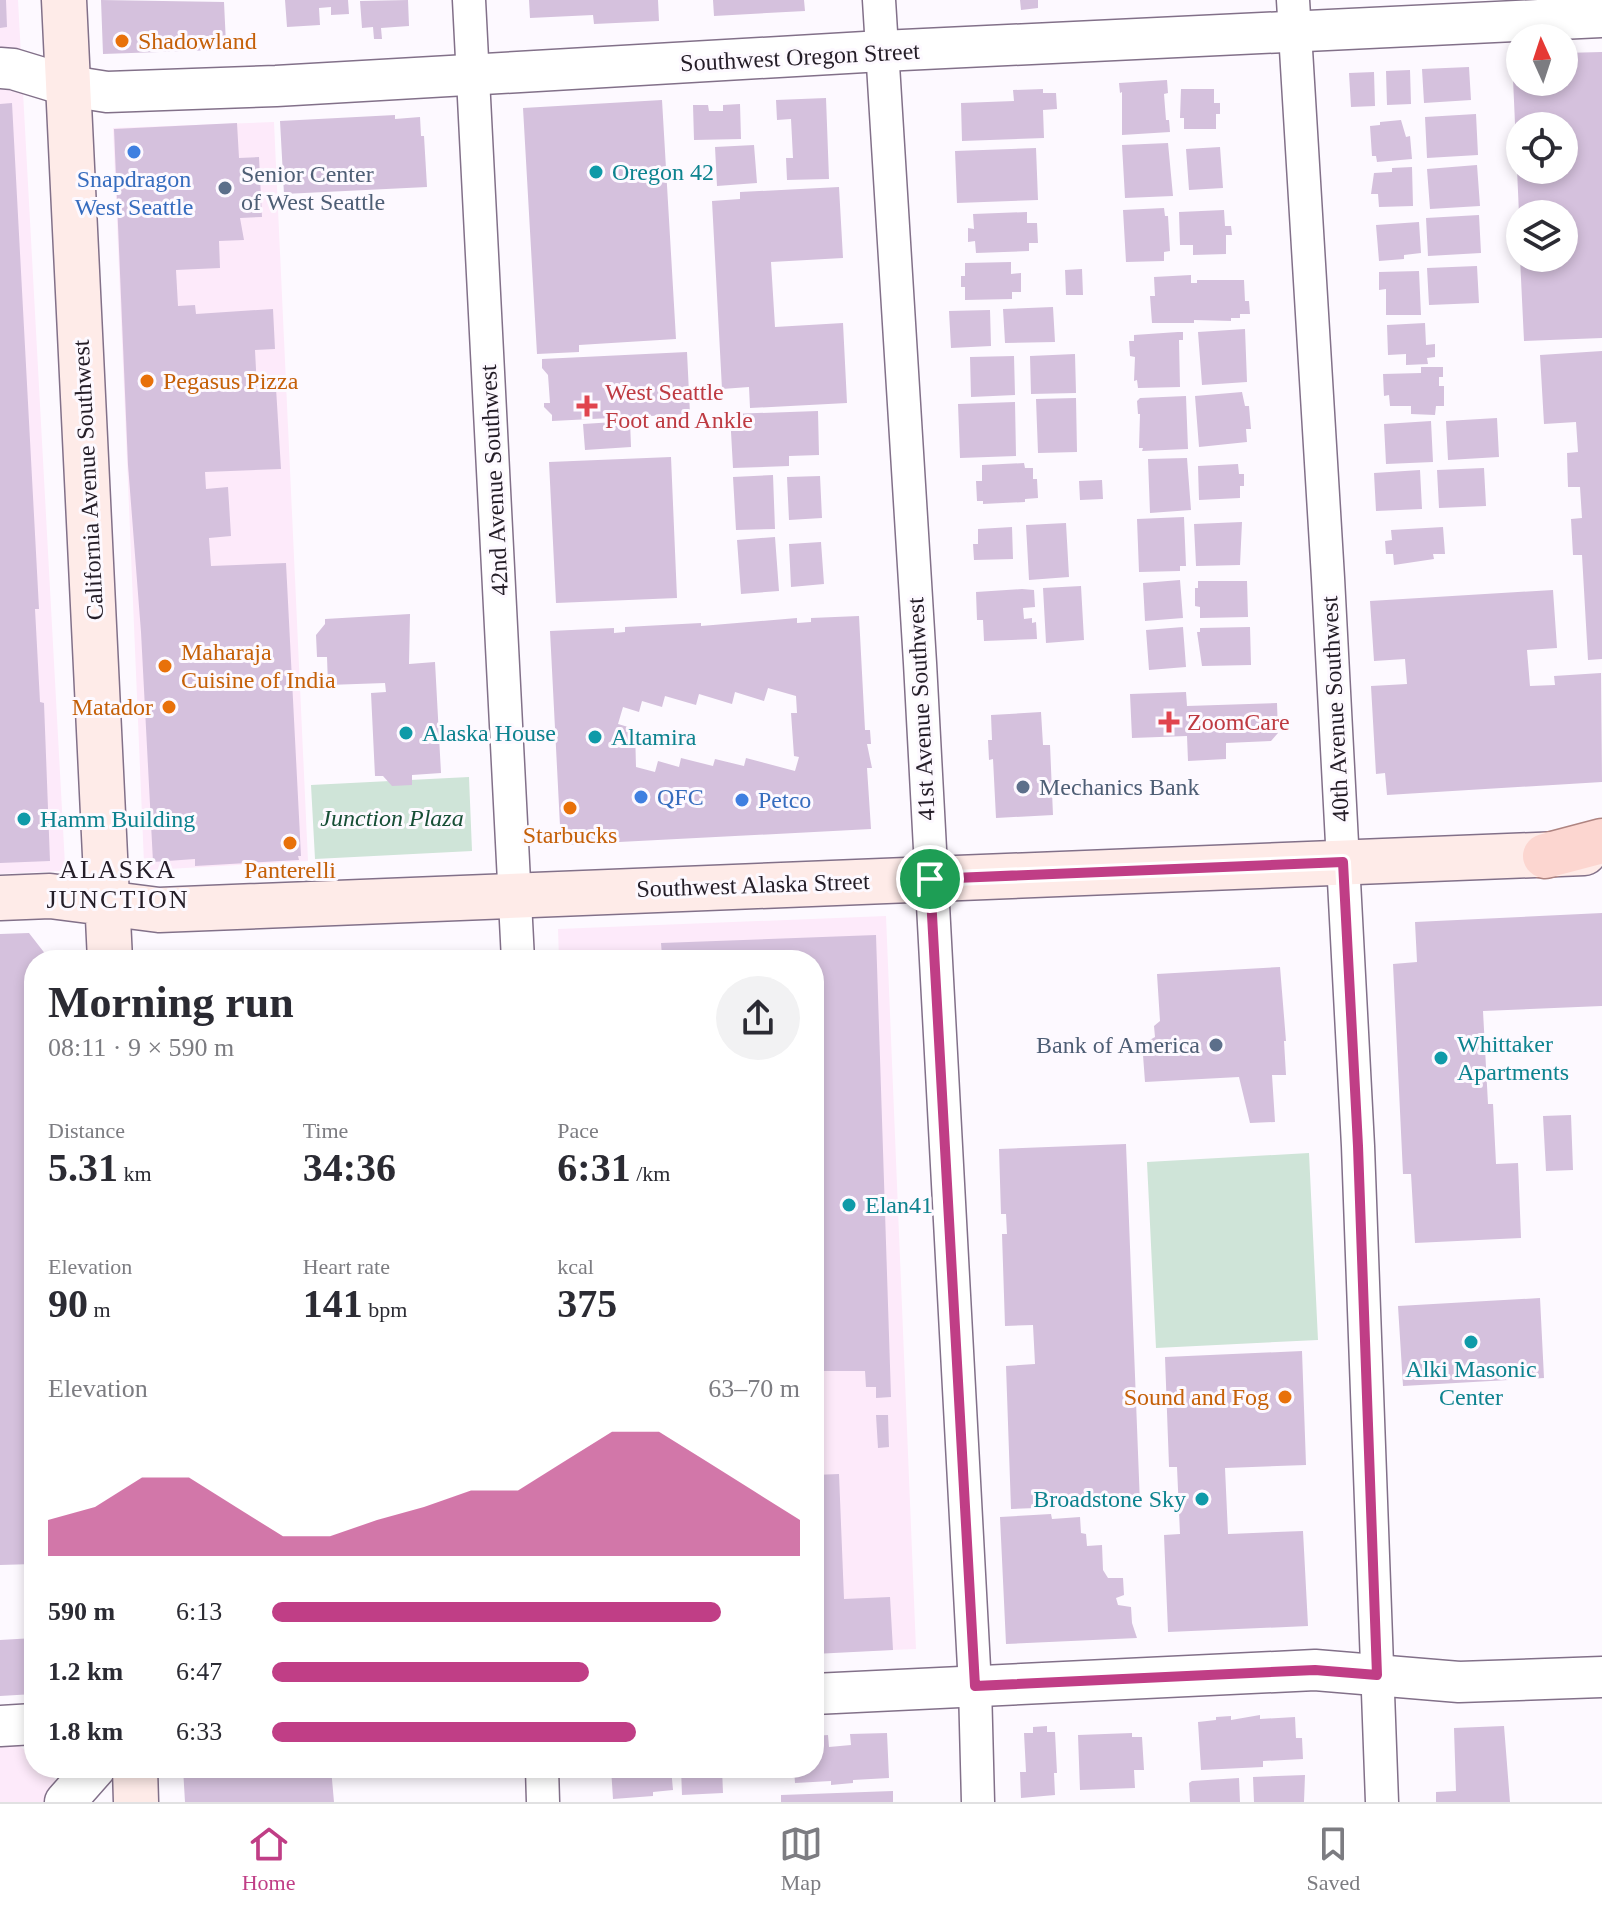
<!DOCTYPE html>
<meta charset="utf-8">
<style>
:root{--surface:#fff;--page:#f2f2f3;--text:#2b2b33;--muted:#7c7c81;--line:#e1e1e2;--accent:#c03e86}
body{margin:0;font-family:Georgia,serif;background:var(--page);color:var(--text);height:100vh;display:flex;flex-direction:column;font-size:30px;white-space:nowrap}
*{box-sizing:border-box;margin:0}
p{font-size:26px;color:var(--muted)}
.icon{flex:none;width:44px;height:44px;fill:none;stroke:currentColor;stroke-width:2;stroke-linecap:round;stroke-linejoin:round}
.map{position:relative;flex:1;overflow:hidden}
.details{position:absolute;left:24px;top:950px;width:800px;height:828px;display:flex;flex-direction:column;background:var(--surface);border-radius:32px;box-shadow:0 4px 12px #0003}
.details>*{flex:none}
.needle{width:52px;rotate:357deg}
.fabs{position:absolute;left:1506px;top:24px;display:grid;gap:16px}
.fabs a{display:grid;place-items:center;width:72px;height:72px;border-radius:50%;background:var(--surface);box-shadow:0 4px 12px #0003;font-size:40px}
.pin{position:absolute;display:grid;place-items:center;width:68px;height:68px;color:#fff;margin:-34px;border:4px solid #fff;border-radius:50%;box-shadow:0 2px 8px #0007}
.round{display:grid;place-items:center;flex:none;width:84px;height:84px;border-radius:42px;background:var(--page)}
.headline{display:flex;align-items:center;justify-content:space-between;height:136px;padding:0 24px}
h1{font-size:44px;font-weight:700;line-height:60px}
.metrics{display:grid;grid-template-columns:repeat(3,1fr);gap:12px;height:136px;padding:8px 24px}
.metrics div{display:grid;align-content:center}
.metrics b{font-size:40px;font-weight:700}
.metrics small{font-size:22px;font-weight:400}
.metrics p{font-size:22px}
.chart{height:224px;padding:16px 24px}
.chart p{display:flex;justify-content:space-between}
.chart svg{width:100%;height:144px;margin-top:8px;fill:var(--accent);opacity:.7}
ul{padding:0 24px;list-style:none;font-size:26px}
li{display:grid;grid-template-columns:128px 96px 1fr;align-items:center;height:60px}
li i{height:20px;border-radius:10px;background:var(--accent)}
.tabs{display:flex;justify-content:space-around;align-items:center;height:112px;border-top:2px solid var(--line);background:var(--surface);font-size:22px;color:var(--muted)}
.tabs a{display:grid;justify-items:center;gap:4px}
.tabs .current{color:var(--accent)}
.map>svg:first-child{display:block}
.commercial{fill:#fdeafa}
.green{fill:#cfe4d8}
.building{fill:#d5c1dd;fill-rule:evenodd}
.lines{fill:none;stroke-linecap:round;stroke-linejoin:round}
.minor-casing{stroke:#827089;stroke-width:35}
.tertiary-casing{stroke:#827089;stroke-width:43}
.secondary-casing{stroke:#827089;stroke-width:47}
.primary-casing{stroke:#af8481;stroke-width:47}
.minor{stroke:#fff;stroke-width:32}
.tertiary{stroke:#fff;stroke-width:40}
.secondary{stroke:#feebe8;stroke-width:44}
.primary{stroke:#fcd6d0;stroke-width:44}
.route-casing{stroke:#fff;stroke-width:16}
.route{stroke:#c03e86;stroke-width:10}
.food-dot{fill:#e8710a;stroke:#fdf9ff;stroke-width:3}
.shop-dot{fill:#3f7fe0;stroke:#fdf9ff;stroke-width:3}
.culture-dot{fill:#0f9aa8;stroke:#fdf9ff;stroke-width:3}
.service-dot{fill:#5c6f8a;stroke:#fdf9ff;stroke-width:3}
.health-dot{fill:#e0444e;stroke:#fdf9ff;stroke-width:3}
.labels{text-anchor:middle;dominant-baseline:central;stroke-width:6;stroke-linejoin:round;paint-order:stroke}
.food-label{font-size:24px;fill:#c56008;stroke:#fdf9ff;text-anchor:start}
.street-label{font-size:24px;fill:#241d27;stroke:#fdf9ff}
.culture-label{font-size:24px;fill:#0d838f;stroke:#fdf9ff;text-anchor:start}
.service-label{font-size:24px;fill:#4e5e75;stroke:#fdf9ff;text-anchor:start}
.shop-label{font-size:24px;fill:#366cbe;stroke:#fdf9ff;text-anchor:start}
.health-label{font-size:24px;fill:#be3a42;stroke:#fdf9ff;text-anchor:start}
.park-label{font-size:24px;font-style:italic;fill:#164e35;stroke:#fdf9ff}
.neighbourhood-label{font-size:26px;letter-spacing:2px;fill:#241d27;stroke:#fdf9ff}
</style>
<div class="map">
<svg width="1602" height="1802" viewBox="0 0 1602 1802">
<rect width="100%" height="100%" fill="#fdf9ff"/>
<path class="commercial" d="M0,0H18L65,865L62,871L0,874Z
M274,122L308,861L150,870L144,863L113,128Z
M886,916L916,1649L814,1653V960H559L558,929Z
M18,1744L34,1759V1768H44L52,1775L70,1802H0V1745Z"/>
<path class="green" d="M469,777L472,851L315,859L311,785Z
M1309,1153L1318,1340L1156,1348L1147,1162Z"/>
<path class="building" d="M0,0H6L7,27L0,28Z
M101,0L224,2L226,44H216V50L103,54Z
M285,0H348L349,14L331,15V7L319,8L320,25L287,27Z
M408,0L409,26L381,28L382,39H374L373,27L362,28L360,1Z
M529,0H658L659,21L594,24L593,15L530,18Z
M713,0H804L805,11L714,16Z
M1020,0H1038V8L1021,10Z
M1602,52V338L1524,341L1520,258H1564V214H1519L1512,56L1520,55V82H1564V53ZM1520,126H1564V170H1520Z
M1469,67L1471,100L1424,103L1422,69Z
M1410,70L1411,104L1387,105L1386,71Z
M1374,72L1375,106L1351,107L1349,73Z
M1167,80L1168,93L1164,94L1166,120H1169L1170,132L1122,135V92L1120,93L1119,83Z
M1043,89V93H1056L1057,109L1043,110L1044,138L962,141L961,103L1014,101L1013,90Z
M1181,89H1214V103H1220V114H1216V129H1184V118H1180Z
M826,98L829,179L787,180L786,158H793L791,119L777,120L776,100Z
M662,100L676,339L579,345V352L537,354L523,108Z
M12,103L39,609H35L40,702L44,703L50,861L0,863V104Z
M740,104L741,139L694,140L693,105H708L709,111H723V105Z
M1476,114L1478,155L1427,158L1425,117Z
M395,115V119L420,117L421,136H424L427,187L284,194L280,121Z
M1401,120L1406,137L1410,136L1412,159L1377,162L1376,156H1372L1370,126L1380,125V122Z
M237,123L239,158L259,157L262,217L240,218L244,240L219,241L220,268L176,270L178,306L195,305L196,314L273,309L275,349L255,350L257,389L276,388L281,469L205,472L206,489L228,487L231,536L209,538L211,566L286,563L301,856H298L299,860L195,866V859L153,862L141,632L128,465L114,129Z
M1168,143L1173,196L1125,198L1122,145Z
M754,145L757,183L717,186L715,147Z
M1220,147L1223,188L1189,190L1186,149Z
M1036,148L1038,200L957,203L955,151Z
M1477,165L1480,206L1430,209L1427,169Z
M1412,167L1413,206L1379,207L1378,194H1371L1374,173L1392,172V168Z
M839,187L843,258L771,262L775,327L843,323L847,403L750,408L749,387L722,389L712,201L740,199V192Z
M1164,208L1165,216H1168L1170,251L1164,252V261L1126,262L1123,210Z
M1224,210L1225,226H1231L1232,235H1226V254L1193,255V245H1180L1179,212Z
M1027,212V223H1037L1038,243H1029V251L976,253L975,241L968,242V228L974,229L973,214Z
M1479,215L1481,253L1428,256L1426,218Z
M1419,222L1421,253L1404,255V259L1379,261L1376,225Z
M1011,262V274L1021,273V292H1012V299L965,300V287H961V276H965V263Z
M1477,266L1479,303L1429,305L1427,268Z
M1082,269L1083,295H1066L1065,270Z
M1419,271L1421,315H1386V289L1379,290V272Z
M1191,275V283H1197V280H1244L1245,301H1249L1250,314H1240V318H1231V321L1194,320V323H1152L1150,296H1155L1154,277Z
M1053,307L1055,342L1005,343L1003,309Z
M990,310L991,346L951,348L949,311Z
M1425,323L1426,345L1435,344V357L1427,358L1428,364L1406,365V354L1388,355L1387,325Z
M1245,329L1247,382L1202,385L1198,332Z
M1178,332H1183V340H1179L1180,387L1138,388L1137,380L1134,381L1135,357L1130,356L1129,341H1134V335Z
M1602,351V659L1588,660L1582,555H1573L1571,519L1582,518L1580,487H1568L1567,453L1578,452L1576,422L1544,424L1540,355Z
M687,352L690,414L552,421V415L544,407V403H550L548,375L542,368V359Z
M1075,354L1076,393L1031,394L1030,356Z
M1014,356L1015,395L971,397L970,357Z
M1421,367H1443V377H1439V386H1444V406H1436L1435,415L1411,414V406H1390L1389,395L1384,396L1383,374L1421,373Z
M1242,392L1245,406H1249L1251,429H1246L1247,442L1199,447L1195,396Z
M1186,396L1188,449L1142,451L1143,448H1139L1140,414H1138L1137,401L1140,398Z
M1076,398L1077,452L1038,453L1036,399Z
M1015,402L1016,456L960,458L958,404Z
M818,411L819,455L789,456V466L733,468L730,414Z
M1497,418L1499,457L1448,460L1446,421Z
M630,421L631,447L585,450L583,424Z
M1431,421L1433,462L1386,464L1384,424Z
M671,457L677,598L556,603L549,462Z
M1187,458L1191,510L1150,513L1148,459Z
M1024,463L1025,468H1033V479H1037L1038,498L1025,499V502L983,504V501H977L976,481H982V465Z
M1238,464L1239,474H1244V486H1240V498L1199,500L1198,466Z
M1484,468L1486,506L1439,508L1437,470Z
M1420,470L1422,509L1376,511L1374,473Z
M773,475L775,529L736,530L733,477Z
M820,476L822,518L789,520L787,477Z
M1102,480L1103,499L1080,500L1079,481Z
M1184,517L1186,566H1180V571L1139,572L1137,519Z
M1242,522L1240,565L1196,566L1194,524Z
M1066,523L1069,577L1029,580L1026,525Z
M1012,527L1013,559L974,560L973,544H978V529Z
M1443,527L1445,554H1433L1434,559L1394,565L1393,554H1386L1385,541L1392,540L1391,530Z
M775,537L779,591L741,594L737,540Z
M821,542L824,584L791,587L789,544Z
M1180,580L1183,618L1145,621L1143,583Z
M1198,581H1247L1248,617L1200,618V607L1195,606V588H1198Z
M1081,586L1084,640L1046,643L1043,588Z
M1022,589L1034,590L1035,607L1023,608L1024,619L1032,618V623L1036,622L1037,639L984,641L983,620H977L976,592Z
M1553,590L1557,648L1527,650L1530,686L1555,685L1554,676L1601,673L1602,782L1387,795L1385,773L1376,774L1371,686L1407,684L1405,659L1374,661L1370,601Z
M410,614L409,664L435,662L441,773L412,775V785L392,786L383,776H375L371,693L386,692L385,683L328,685L327,657H317L316,635L325,624V619Z
M859,616L865,730H870L871,744H867L872,768H867L871,829L561,845L550,631L614,628V633L625,632V627L701,623V626L797,618V623L811,622V618ZM768,688L796,696L797,713H791L794,756L799,757L795,771L746,758L744,766L715,759L713,766L681,758L679,767L658,761L655,772L636,767L635,729L618,724L623,707L639,712L642,701L662,707L665,696L696,705L699,694L732,704L735,692L764,701Z
M1183,627L1186,667L1149,670L1146,630Z
M1250,627L1251,665L1202,666L1197,632H1200V628Z
M1186,692L1187,706L1277,703L1278,733L1271,741L1226,743V759L1188,761L1187,736L1132,738L1130,694Z
M1041,712L1043,745H1050L1053,815L996,818L993,759L989,760L988,740H992L991,715Z
M1602,913V1006L1483,1011L1488,1104H1493L1496,1164L1518,1163L1521,1238L1415,1243L1411,1174H1403L1393,964L1417,962L1415,922Z
M29,933L50,960H34V1564L0,1565V934Z
M876,935L891,1397L876,1398V1387H866L865,1371H821V1366H814V960H624V957L662,956L661,943Z
M464,954V960H367V957Z
M1280,967L1286,1041H1284L1286,1075H1272L1275,1122L1250,1123L1239,1077L1145,1082L1143,1055L1149,1049L1148,1041L1155,1037L1154,1026L1160,1021L1157,974Z
M1571,1115L1573,1170L1546,1171L1543,1116Z
M1126,1144L1140,1504L1011,1509L1006,1366L1035,1364L1033,1325L1005,1326L1002,1234H1007L1006,1214H1001L999,1149Z
M1540,1298L1544,1378L1403,1386L1398,1306Z
M1302,1351L1306,1465L1225,1468L1228,1534L1303,1531L1308,1626L1168,1632L1164,1535L1180,1534L1177,1467H1169L1165,1357Z
M876,1415H888L889,1447L878,1448Z
M839,1474L844,1599L890,1597L893,1650L814,1654V1475Z
M1051,1514L1052,1519L1080,1517L1081,1533L1086,1534L1087,1546L1102,1545L1103,1570L1108,1578H1123L1124,1595L1116,1598L1118,1605L1131,1607L1132,1623L1137,1638L1006,1644L1000,1517Z
M34,1638V1694L0,1696V1640Z
M1260,1715V1719L1295,1717L1296,1738H1302L1303,1759L1263,1761V1767L1201,1770L1198,1722L1216,1720V1717L1231,1716V1720Z
M1047,1726V1732H1055L1057,1773H1054L1055,1795L1021,1798L1020,1772H1026L1024,1733H1033V1727Z
M1504,1726L1510,1802H1436V1792L1456,1791L1454,1728Z
M887,1733L889,1778L853,1780V1783L831,1785V1781L795,1783L794,1768H814V1736L828,1735L829,1747L851,1745L850,1734Z
M1132,1733V1737H1142L1144,1770H1134L1135,1788L1080,1790L1078,1735Z
M183,1768H331L334,1802H185Z
M611,1768H671L673,1790L653,1792V1796L613,1799Z
M681,1768H722L723,1793L682,1795Z
M1305,1775L1304,1802H1254L1253,1777Z
M1239,1778L1240,1802H1190L1189,1783L1192,1781Z
M893,1791V1802H781V1795Z"/>
<g class="lines">
<defs>
<path id="minor" d="M469,0L518,960
M879,0L920,663L975,1686L978,1802
M1293,0L1328,578L1358,1146L1382,1802
M542,1768L543,1802"/>
<path id="tertiary" d="M0,68L13,69L69,86L107,92L276,86L882,51L1602,17
M814,1694L1315,1670L1459,1682L1602,1677
M0,1726L34,1724
M65,1802L95,1768"/>
<path id="secondary" d="M64,0L110,960
M0,898L50,896L159,910L1584,853
M135,1768L136,1802"/>
<path id="primary" d="M1545,856L1602,841"/>
</defs>
<use href="#minor" class="minor-casing"/>
<use href="#tertiary" class="tertiary-casing"/>
<use href="#secondary" class="secondary-casing"/>
<use href="#primary" class="primary-casing"/>
<use href="#minor" class="minor"/>
<use href="#tertiary" class="tertiary"/>
<use href="#secondary" class="secondary"/>
<use href="#primary" class="primary"/>
</g>
<g class="lines">
<defs>
<path id="route" d="M1343,862L1358,1146L1377,1675L1315,1670L975,1686L930,879Z"/>
</defs>
<use href="#route" class="route-casing"/>
<use href="#route" class="route"/>
</g>
<g class="food-dot">
<circle cx="122" cy="41" r="8"/>
<circle cx="147" cy="381" r="8"/>
<circle cx="165" cy="666" r="8"/>
<circle cx="169" cy="707" r="8"/>
<circle cx="570" cy="808" r="8"/>
<circle cx="290" cy="843" r="8"/>
<circle cx="1285" cy="1397" r="8"/>
</g>
<g class="shop-dot">
<circle cx="134" cy="152" r="8"/>
<circle cx="641" cy="797" r="8"/>
<circle cx="742" cy="800" r="8"/>
</g>
<g class="culture-dot">
<circle cx="596" cy="172" r="8"/>
<circle cx="406" cy="733" r="8"/>
<circle cx="595" cy="737" r="8"/>
<circle cx="24" cy="819" r="8"/>
<circle cx="1441" cy="1058" r="8"/>
<circle cx="849" cy="1205" r="8"/>
<circle cx="1471" cy="1342" r="8"/>
<circle cx="1202" cy="1499" r="8"/>
</g>
<g class="service-dot">
<circle cx="225" cy="188" r="8"/>
<circle cx="1023" cy="787" r="8"/>
<circle cx="1216" cy="1045" r="8"/>
</g>
<g class="health-dot">
<path d="M583 394h8v8h8v8h-8v8h-8v-8h-8v-8h8z"/>
<path d="M1165 710h8v8h8v8h-8v8h-8v-8h-8v-8h8z"/>
</g>
<g class="labels">
<g class="food-label">
<text x="138" y="41">Shadowland</text>
<text x="163" y="381">Pegasus Pizza</text>
<text x="181" y="652">Maharaja<tspan x="181" dy="28">Cuisine of India</tspan></text>
<text x="153" y="707" text-anchor="end">Matador</text>
<text x="570" y="835" text-anchor="middle">Starbucks</text>
<text x="290" y="870" text-anchor="middle">Panterelli</text>
<text x="1269" y="1397" text-anchor="end">Sound and Fog</text>
</g>
<g class="street-label">
<text transform="translate(800 57) rotate(-3)">Southwest Oregon Street</text>
<text transform="translate(88 480) rotate(-93)">California Avenue Southwest</text>
<text transform="translate(494 480) rotate(-93)">42nd Avenue Southwest</text>
<text transform="translate(921 709) rotate(-93)">41st Avenue Southwest</text>
<text transform="translate(1335 709) rotate(-93)">40th Avenue Southwest</text>
<text transform="translate(753 885) rotate(-2)">Southwest Alaska Street</text>
</g>
<g class="culture-label">
<text x="612" y="172">Oregon 42</text>
<text x="422" y="733">Alaska House</text>
<text x="611" y="737">Altamira</text>
<text x="40" y="819">Hamm Building</text>
<text x="1457" y="1044">Whittaker<tspan x="1457" dy="28">Apartments</tspan></text>
<text x="865" y="1205">Elan41</text>
<text x="1471" y="1369" text-anchor="middle">Alki Masonic<tspan x="1471" dy="28">Center</tspan></text>
<text x="1186" y="1499" text-anchor="end">Broadstone Sky</text>
</g>
<g class="service-label">
<text x="241" y="174">Senior Center<tspan x="241" dy="28">of West Seattle</tspan></text>
<text x="1039" y="787">Mechanics Bank</text>
<text x="1200" y="1045" text-anchor="end">Bank of America</text>
</g>
<g class="shop-label">
<text x="134" y="179" text-anchor="middle">Snapdragon<tspan x="134" dy="28">West Seattle</tspan></text>
<text x="657" y="797">QFC</text>
<text x="758" y="800">Petco</text>
</g>
<g class="health-label">
<text x="605" y="392">West Seattle<tspan x="605" dy="28">Foot and Ankle</tspan></text>
<text x="1187" y="722">ZoomCare</text>
</g>
<g class="park-label">
<text x="392" y="818">Junction Plaza</text>
</g>
<g class="neighbourhood-label">
<text x="118" y="869">ALASKA<tspan x="118" dy="30">JUNCTION</tspan></text>
</g>
</g>
</svg>
<div class="fabs">
<a><svg class="needle" viewBox="-14 -14 28 28"><path d="M0-13l5 13h-10z" fill="#e53935"/><path d="M0 13l5-13h-10z" fill="#7c7c81"/></svg></a>
<a><svg class="icon" aria-label="locate" viewBox="0 0 24 24"><circle cx="12" cy="12" r="6"/><path d="M12 2v4M12 18v4M2 12h4M18 12h4"/></svg></a>
<a><svg class="icon" aria-label="layers" viewBox="0 0 24 24"><path d="M12 4l9 5-9 5-9-5zM3 14l9 5 9-5"/></svg></a>
</div>
<div class="pin" style="left:930px;top:879px;background:#1e9e55"><svg class="icon" aria-label="arrive" viewBox="0 0 24 24"><path d="M6 21V4h12l-3 4 3 4H6"/></svg></div>
<section class="details">
<div class="headline"><div><h1>Morning run</h1><p>08:11 · 9 × 590 m</p></div><a class="round"><svg class="icon" aria-label="share" viewBox="0 0 24 24"><path d="M12 15V3M7 8l5-5 5 5M5 13v7h14v-7"/></svg></a></div>
<div class="metrics">
<div><p>Distance</p><b>5.31<small> km</small></b></div>
<div><p>Time</p><b>34:36</b></div>
<div><p>Pace</p><b>6:31<small> /km</small></b></div>
</div>
<div class="metrics">
<div><p>Elevation</p><b>90<small> m</small></b></div>
<div><p>Heart rate</p><b>141<small> bpm</small></b></div>
<div><p>kcal</p><b>375</b></div>
</div>
<div class="chart"><p><span>Elevation</span>63–70 m</p>
<svg viewBox="0 0 160 44" preserveAspectRatio="none"><path d="M0 44V33L10 29L20 20L30 20L40 29L50 38L60 38L70 33L80 29L90 24L100 24L110 15L120 6L130 6L140 15L150 24L160 33V44z"/></svg>
</div>
<ul>
<li><b>590 m</b>6:13<i style="width:85%"></i></li>
<li><b>1.2 km</b>6:47<i style="width:60%"></i></li>
<li><b>1.8 km</b>6:33<i style="width:69%"></i></li>
</ul>
</section>
</div>
<nav class="tabs">
<a class="current"><svg class="icon" aria-label="home" viewBox="0 0 24 24"><path d="M3 11l9-7 9 7M6 9v11h12V9"/></svg>Home</a>
<a><svg class="icon" aria-label="map" viewBox="0 0 24 24"><path d="M3 6l6-2 6 2 6-2v14l-6 2-6-2-6 2zM9 4v14M15 6v14"/></svg>Map</a>
<a><svg class="icon" aria-label="saved" viewBox="0 0 24 24"><path d="M7 4h10v16l-5-4-5 4z"/></svg>Saved</a>
</nav>
